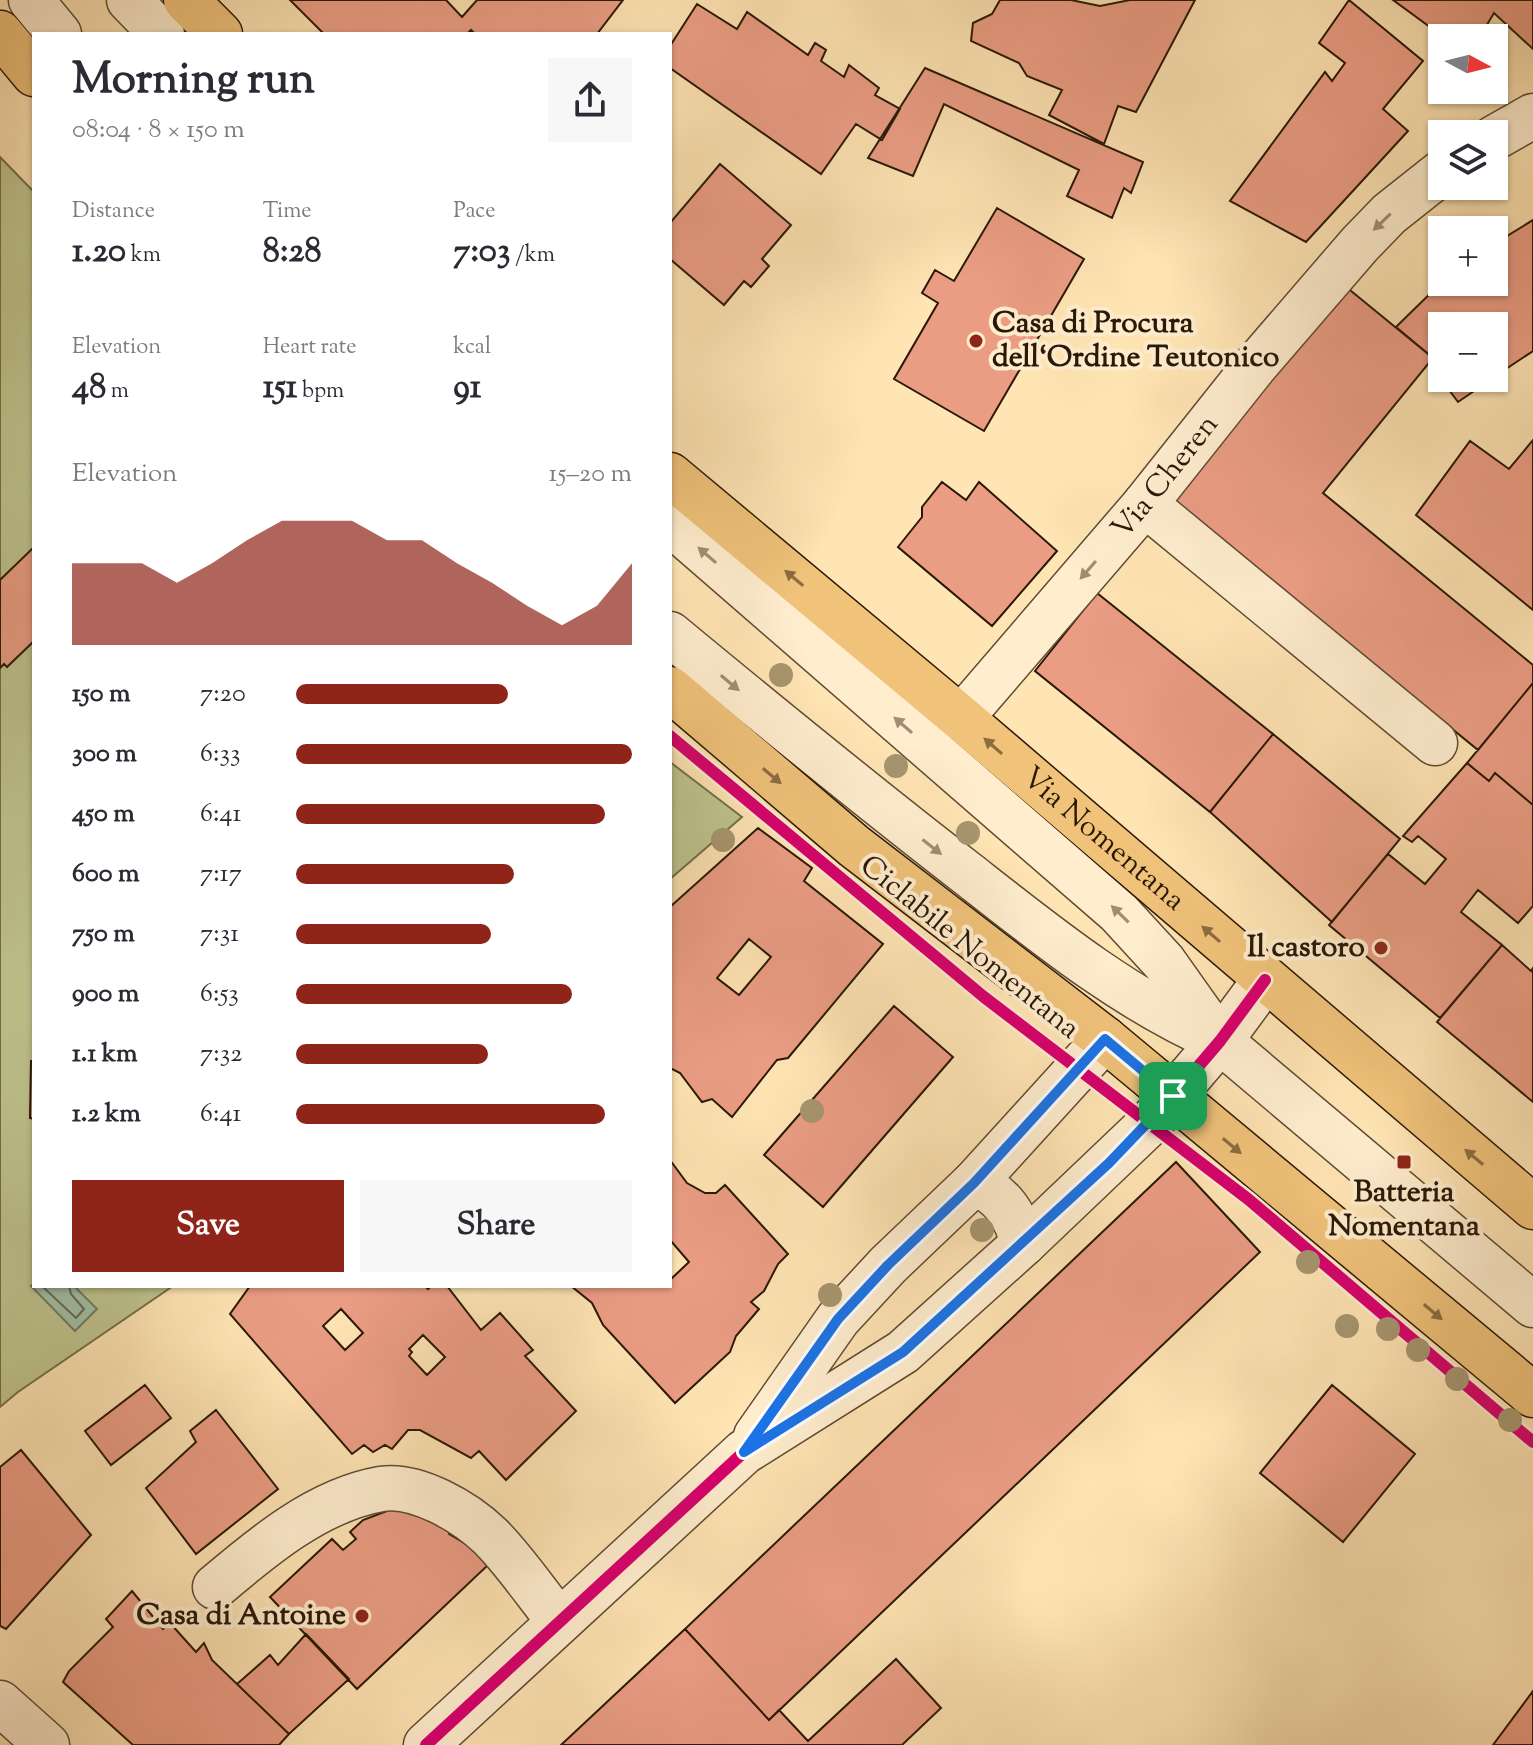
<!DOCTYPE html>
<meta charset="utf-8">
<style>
:root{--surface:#fff;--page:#f7f7f7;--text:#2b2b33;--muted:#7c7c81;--accent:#8f2418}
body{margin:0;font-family:"Sorts Mill Goudy",serif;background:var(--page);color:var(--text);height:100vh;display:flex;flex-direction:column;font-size:30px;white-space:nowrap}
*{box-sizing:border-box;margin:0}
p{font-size:26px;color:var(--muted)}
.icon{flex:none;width:44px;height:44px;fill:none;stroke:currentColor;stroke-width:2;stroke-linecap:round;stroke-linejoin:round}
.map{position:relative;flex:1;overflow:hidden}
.side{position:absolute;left:32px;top:32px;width:640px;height:1256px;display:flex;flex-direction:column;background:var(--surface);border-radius:0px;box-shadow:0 2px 6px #0004}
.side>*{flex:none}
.needle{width:52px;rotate:97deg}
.tools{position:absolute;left:1428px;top:24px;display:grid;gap:16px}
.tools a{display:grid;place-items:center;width:80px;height:80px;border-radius:0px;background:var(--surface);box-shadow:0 2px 6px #0004;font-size:40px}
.pin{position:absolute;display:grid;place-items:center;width:68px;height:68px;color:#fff;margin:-34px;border-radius:16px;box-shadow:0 4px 12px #0006}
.round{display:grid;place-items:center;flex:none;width:84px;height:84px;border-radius:0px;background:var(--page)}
.overview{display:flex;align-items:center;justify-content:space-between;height:136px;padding:0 40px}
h1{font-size:44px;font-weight:800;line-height:60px}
.figures{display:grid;grid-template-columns:repeat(3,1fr);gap:12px;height:136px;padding:8px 40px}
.figures div{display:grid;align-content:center}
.figures b{font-size:34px;font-weight:800}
.figures small{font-size:22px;font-weight:400}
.figures p{font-size:22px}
.chart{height:224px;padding:16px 40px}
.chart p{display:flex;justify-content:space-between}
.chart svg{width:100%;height:144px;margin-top:8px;fill:var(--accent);opacity:.7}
.button{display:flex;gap:16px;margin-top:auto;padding:16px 40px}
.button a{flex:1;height:92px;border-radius:0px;background:var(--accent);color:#fff;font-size:32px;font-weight:800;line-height:92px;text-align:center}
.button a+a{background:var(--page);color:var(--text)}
ul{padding:0 40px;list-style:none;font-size:26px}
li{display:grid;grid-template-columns:128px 96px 1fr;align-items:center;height:60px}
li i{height:20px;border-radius:10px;background:var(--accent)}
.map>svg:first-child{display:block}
.green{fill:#bfc48e;stroke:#746e4a;stroke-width:2}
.water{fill:#a1bfa7;stroke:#717c67;stroke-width:2}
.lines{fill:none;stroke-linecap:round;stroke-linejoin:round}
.shore{stroke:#656c57;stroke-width:2}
.building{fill:#eb9d84;stroke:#291807;stroke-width:2;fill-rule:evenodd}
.minor-casing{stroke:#5e4b32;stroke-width:47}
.major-casing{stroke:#291807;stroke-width:47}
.minor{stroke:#ffedce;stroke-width:44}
.major{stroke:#f0c27a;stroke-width:44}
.cycleway-casing{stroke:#ffedce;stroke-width:17}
.cycleway{stroke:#d6006c;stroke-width:12}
.tree{fill:#a6956f}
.oneway{fill:#9f8d74}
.oneway2{fill:#8c6d40}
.route-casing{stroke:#fff;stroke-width:16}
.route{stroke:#1a73e8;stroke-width:10}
.poi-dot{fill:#8f2418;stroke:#ffedce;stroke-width:3}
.labels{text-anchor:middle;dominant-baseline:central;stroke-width:8;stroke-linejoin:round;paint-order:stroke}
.poi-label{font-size:30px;font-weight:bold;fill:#291807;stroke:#ffedce;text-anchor:end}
.street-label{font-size:30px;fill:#291807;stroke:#ffedce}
</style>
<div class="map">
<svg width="1533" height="1745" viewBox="0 0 1533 1745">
<rect width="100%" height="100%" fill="#ffe4b4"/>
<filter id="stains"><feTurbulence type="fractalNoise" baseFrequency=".0025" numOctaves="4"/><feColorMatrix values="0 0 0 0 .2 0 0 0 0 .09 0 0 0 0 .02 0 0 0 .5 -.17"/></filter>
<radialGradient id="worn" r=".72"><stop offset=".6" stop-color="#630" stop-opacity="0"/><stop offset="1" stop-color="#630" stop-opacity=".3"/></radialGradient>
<path class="green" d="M0,157L34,192V1286H173L18,1392L0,1407Z
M670,762L742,817L670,879Z"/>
<path class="water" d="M34,1283V1286H74L97,1309L75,1331L31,1286Z"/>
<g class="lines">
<path class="shore" d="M42,1286L76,1318L84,1309L71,1294L69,1286"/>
</g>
<path class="building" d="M290,0H446L462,17L477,0H623L597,34H475L471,30L467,34H324Z
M1000,0H1071L1100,6L1130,0H1195L1136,112L1118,106L1104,144L1049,115L1062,90L1027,76L1019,63L971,41L973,23L992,14Z
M1349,0L1423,61L1383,109L1408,131L1306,242L1230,201L1325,72L1332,81L1345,63L1319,43Z
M1393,0H1533V49L1494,13L1479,38H1445Z
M697,4L737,29L747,12L808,55L815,43L826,50L821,61L844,77L849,65L879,88L875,95L900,109L882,140L856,124L821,174L670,68V46Z
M925,68L1143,162L1131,193L1124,188L1112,218L1067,196L1079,170L944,104L913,176L868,158Z
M720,164L791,225L762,259L769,266L751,287L744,281L724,305L670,259V223Z
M997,208L1084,259L984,431L894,379L938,303L922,293L935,270L954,281Z
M1533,220V351L1494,377V326H1442V378H1493L1458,402L1429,363L1433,358L1396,327L1442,282H1494V244Z
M1345,286L1433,358L1323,493L1533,665V683L1478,750L1172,500Z
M1533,440V610L1416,515L1470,441L1509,469Z
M942,482L966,500L979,482L1057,551L992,626L898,547L922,517V507Z
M34,547V641L7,667L4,664L0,668V580Z
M1097,593L1273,734L1210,812L1035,671Z
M1533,683V805L1495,773L1489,781L1467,763Z
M1273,734L1400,839L1332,922L1210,812Z
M1467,763L1489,781L1495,773L1533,805V906L1518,923L1478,890L1461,912L1502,945L1440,1018L1329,925L1388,854L1425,884L1446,859L1418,836L1412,842L1403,836Z
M758,828L812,868L804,881L883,944L788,1058L777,1060L732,1117L712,1099L702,1102L680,1073L670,1068V907ZM749,939L771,957L739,995L717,978Z
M1502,945L1531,971L1533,968V1102L1437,1022Z
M894,1006L953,1057L823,1207L764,1155Z
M31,1061H34V1119L30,1118Z
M670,1160L687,1183L705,1193H716L725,1185L788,1254L778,1264L764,1291L751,1302L759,1309L736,1336L730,1352L675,1403L603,1325L592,1303L571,1286H670V1280L689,1262L670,1240Z
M1176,1162L1260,1252L769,1720L685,1629Z
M250,1286H425L428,1289L431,1286H447L481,1330L500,1313L533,1350L525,1356L576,1411L506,1480L479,1451L471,1458L420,1430H408L392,1449L385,1445L373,1452L364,1445L352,1454L230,1314ZM341,1309L363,1333L345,1350L323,1326ZM423,1335L445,1357L427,1375L409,1356L412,1352L409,1349Z
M145,1385L171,1418L111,1465L85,1431Z
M1332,1385L1415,1454L1343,1542L1260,1473Z
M216,1410L278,1489L196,1554L146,1488L196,1442L190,1431Z
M21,1450L91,1535L6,1629L0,1626V1467Z
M392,1509L423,1510L453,1527L449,1534L471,1547L488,1565L357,1689L270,1597L332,1539L343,1550L356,1539L350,1532L363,1520Z
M132,1591L163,1629L170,1623L196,1652L204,1643L212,1660L289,1734L279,1745H133L63,1682L69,1671L113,1627L106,1619Z
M685,1629L769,1720L779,1710L808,1741L896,1659L941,1708L902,1745H561Z
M306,1634L349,1679L289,1734L237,1684L270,1655L278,1665Z
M1533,1691V1745H1493Z"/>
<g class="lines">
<defs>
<g id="minor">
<path d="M31,0L59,34"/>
<path d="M129,0L162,34"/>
<path d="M1494,138L1533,116"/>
<path d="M1145,504L1435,743"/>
<path d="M670,523L1119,913L1164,962L1220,1041L1533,1305"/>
<path d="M670,634C768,715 867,796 968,874C1048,937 1126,1000 1220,1041"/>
<path id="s1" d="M961,718L1145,504L1254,367L1360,244L1389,214L1442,172"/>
<path d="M974,1183C1002,1194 1016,1215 1023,1244"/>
<path d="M756,1436L838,1319L888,1265L974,1183L1105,1039"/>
<path d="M215,1587C262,1547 318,1500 381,1489C416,1483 465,1512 490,1536C515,1561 536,1593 559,1621"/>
<path d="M0,1703L47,1745"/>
<path d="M426,1745L744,1452L903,1352L1023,1244L1149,1124L1220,1041L1265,980"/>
</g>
<g id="major">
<path d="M186,0L220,34"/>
<path d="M0,33L34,74"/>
<path id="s2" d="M670,475L961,718L1533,1207"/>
<path d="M670,689L854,846L1105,1039L1533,1395"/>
</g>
</defs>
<use href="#minor" class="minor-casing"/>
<use href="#major" class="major-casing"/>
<use href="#minor" class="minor"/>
<use href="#major" class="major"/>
<defs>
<path id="cycleway" d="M670,736L984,997L1248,1199L1533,1442
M426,1745L744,1452L903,1352L1023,1244L1149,1124L1220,1041L1265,980"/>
</defs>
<use href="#cycleway" class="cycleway-casing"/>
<use href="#cycleway" class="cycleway"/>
</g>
<g class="tree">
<circle cx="781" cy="675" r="12"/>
<circle cx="896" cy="766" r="12"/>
<circle cx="968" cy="833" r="12"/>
<circle cx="723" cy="840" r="12"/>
<circle cx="812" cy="1111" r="12"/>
<circle cx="982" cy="1230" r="12"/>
<circle cx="1308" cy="1262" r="12"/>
<circle cx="830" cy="1295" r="12"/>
<circle cx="1347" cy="1326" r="12"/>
<circle cx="1388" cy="1329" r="12"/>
<circle cx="1418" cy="1350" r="12"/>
<circle cx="1457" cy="1379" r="12"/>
<circle cx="1510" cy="1420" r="12"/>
</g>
<defs><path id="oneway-solid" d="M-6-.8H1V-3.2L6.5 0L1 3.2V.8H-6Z" transform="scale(2)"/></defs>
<g class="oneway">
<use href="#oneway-solid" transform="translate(1382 222) rotate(136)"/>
<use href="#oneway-solid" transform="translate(707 555) rotate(-139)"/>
<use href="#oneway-solid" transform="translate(1088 570) rotate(131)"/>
<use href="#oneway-solid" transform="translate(730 683) rotate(40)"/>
<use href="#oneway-solid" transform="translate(903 725) rotate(-139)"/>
<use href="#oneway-solid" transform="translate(932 847) rotate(38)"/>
<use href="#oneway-solid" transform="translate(1120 914) rotate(-136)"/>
</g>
<g class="oneway2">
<use href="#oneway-solid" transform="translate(794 578) rotate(-140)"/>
<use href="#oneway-solid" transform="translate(993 746) rotate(-139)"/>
<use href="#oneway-solid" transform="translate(772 776) rotate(40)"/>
<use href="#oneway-solid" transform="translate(1211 934) rotate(-139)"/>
<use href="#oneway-solid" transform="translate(1232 1146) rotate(40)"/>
<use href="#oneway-solid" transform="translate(1474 1157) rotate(-140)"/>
<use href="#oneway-solid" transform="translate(1433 1312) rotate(40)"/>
</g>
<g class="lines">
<defs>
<path id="route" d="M1105,1039L1173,1096L1109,1163L903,1352L744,1452L838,1319L888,1265L974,1183Z"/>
</defs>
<use href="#route" class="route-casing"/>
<use href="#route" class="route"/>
</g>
<g class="poi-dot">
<circle cx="976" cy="341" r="8"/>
<circle cx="1381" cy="948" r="8"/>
<rect x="1396" y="1154" width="16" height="16" rx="4"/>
<circle cx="362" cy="1616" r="8"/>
</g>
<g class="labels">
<g class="poi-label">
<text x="992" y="324" text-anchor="start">Casa di Procura<tspan x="992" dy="34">dell‘Ordine Teutonico</tspan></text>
<text x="1365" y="948">Il castoro</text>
<text x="1404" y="1193" text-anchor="middle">Batteria<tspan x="1404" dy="34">Nomentana</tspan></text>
<text x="346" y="1616">Casa di Antoine</text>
</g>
<g class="street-label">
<text stroke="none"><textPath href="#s1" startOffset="316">Via Cheren</textPath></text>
<text stroke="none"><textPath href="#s2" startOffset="566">Via Nomentana</textPath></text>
<text transform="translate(969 948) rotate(39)">Ciclabile Nomentana</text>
</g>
</g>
<rect width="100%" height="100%" filter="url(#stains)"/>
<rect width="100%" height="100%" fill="url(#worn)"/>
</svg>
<div class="tools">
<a><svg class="needle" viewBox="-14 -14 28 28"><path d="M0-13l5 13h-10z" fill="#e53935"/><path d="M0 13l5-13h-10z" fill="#7c7c81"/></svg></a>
<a><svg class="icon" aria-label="layers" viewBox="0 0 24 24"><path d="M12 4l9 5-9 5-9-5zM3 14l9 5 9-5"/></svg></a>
<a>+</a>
<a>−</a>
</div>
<div class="pin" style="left:1173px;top:1096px;background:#1e9e55"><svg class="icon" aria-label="arrive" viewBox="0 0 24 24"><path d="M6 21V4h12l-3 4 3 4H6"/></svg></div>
<section class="side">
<div class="overview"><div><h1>Morning run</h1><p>08:04 · 8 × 150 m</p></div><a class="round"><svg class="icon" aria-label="share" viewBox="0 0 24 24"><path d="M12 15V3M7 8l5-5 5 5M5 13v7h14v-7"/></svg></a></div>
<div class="figures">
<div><p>Distance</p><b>1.20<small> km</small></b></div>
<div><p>Time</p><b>8:28</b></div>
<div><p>Pace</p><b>7:03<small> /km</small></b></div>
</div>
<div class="figures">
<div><p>Elevation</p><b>48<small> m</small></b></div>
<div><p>Heart rate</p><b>151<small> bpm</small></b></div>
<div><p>kcal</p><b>91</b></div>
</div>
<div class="chart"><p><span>Elevation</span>15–20 m</p>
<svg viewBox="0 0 160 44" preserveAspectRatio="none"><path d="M0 44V19L10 19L20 19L30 25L40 19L50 12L60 6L70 6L80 6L90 12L100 12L110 19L120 25L130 32L140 38L150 32L160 19V44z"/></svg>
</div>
<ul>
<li><b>150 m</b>7:20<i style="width:63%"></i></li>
<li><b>300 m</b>6:33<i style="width:100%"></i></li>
<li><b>450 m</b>6:41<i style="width:92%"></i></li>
<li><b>600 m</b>7:17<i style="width:65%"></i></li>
<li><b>750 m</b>7:31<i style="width:58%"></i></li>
<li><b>900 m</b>6:53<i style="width:82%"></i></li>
<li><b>1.1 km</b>7:32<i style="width:57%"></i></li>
<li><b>1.2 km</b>6:41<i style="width:92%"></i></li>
</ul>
<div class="button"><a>Save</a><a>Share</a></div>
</section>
</div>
